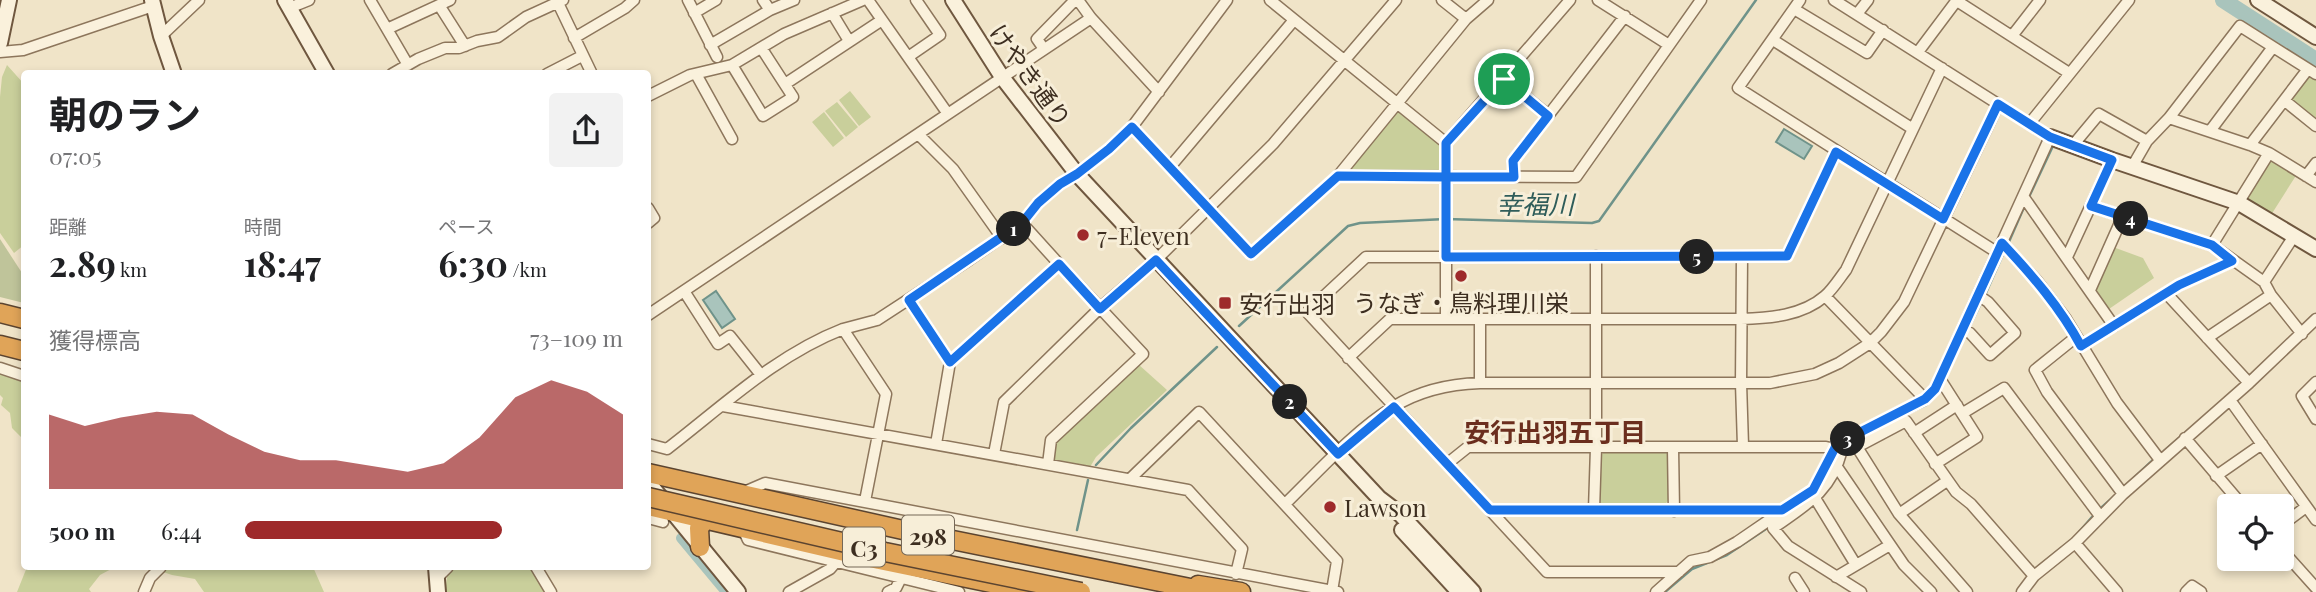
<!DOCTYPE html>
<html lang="ja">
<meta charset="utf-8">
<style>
:root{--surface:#fff;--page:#f2f2f2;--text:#202124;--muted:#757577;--accent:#9e2a2b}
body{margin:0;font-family:"Playfair Display","Noto Sans JP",serif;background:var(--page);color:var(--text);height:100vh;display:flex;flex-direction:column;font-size:26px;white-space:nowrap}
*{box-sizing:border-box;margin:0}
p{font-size:23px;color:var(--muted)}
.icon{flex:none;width:38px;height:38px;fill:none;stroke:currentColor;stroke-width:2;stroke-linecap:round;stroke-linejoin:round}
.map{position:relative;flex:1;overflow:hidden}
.details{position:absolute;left:21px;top:70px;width:630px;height:500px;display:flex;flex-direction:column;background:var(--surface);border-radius:7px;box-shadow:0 4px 10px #0003}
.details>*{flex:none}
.tools{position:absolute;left:2217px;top:494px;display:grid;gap:14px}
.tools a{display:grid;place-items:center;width:77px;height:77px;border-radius:7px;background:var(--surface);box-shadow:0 4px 10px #0003;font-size:35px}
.pin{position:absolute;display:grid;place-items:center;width:60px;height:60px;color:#fff;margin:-30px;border:4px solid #fff;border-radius:50%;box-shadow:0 2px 7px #0007}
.km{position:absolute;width:35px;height:35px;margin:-18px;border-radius:50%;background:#222;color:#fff;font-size:19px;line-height:35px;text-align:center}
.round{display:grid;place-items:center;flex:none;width:74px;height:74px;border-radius:7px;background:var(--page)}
.head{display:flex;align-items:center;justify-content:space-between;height:119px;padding:0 28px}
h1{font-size:38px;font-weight:700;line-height:52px}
.stats{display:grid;grid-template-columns:repeat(3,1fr);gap:10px;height:119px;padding:7px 28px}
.stats div{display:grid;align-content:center}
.stats b{font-size:35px;font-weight:700}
.stats small{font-size:19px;font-weight:400}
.stats p{font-size:19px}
.chart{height:196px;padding:14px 28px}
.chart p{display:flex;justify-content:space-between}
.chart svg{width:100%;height:126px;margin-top:7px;fill:var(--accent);opacity:.7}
ul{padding:0 28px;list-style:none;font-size:23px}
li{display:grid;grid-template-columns:112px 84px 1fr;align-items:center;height:52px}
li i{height:18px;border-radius:9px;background:var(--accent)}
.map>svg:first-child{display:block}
.green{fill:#c9cf9b}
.cemetery{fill:#bfc49a}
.water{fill:#a9c4bc;stroke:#6f938a;stroke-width:2}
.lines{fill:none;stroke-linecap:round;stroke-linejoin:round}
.stream{stroke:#6f938a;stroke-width:2.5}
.canal{stroke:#a9c4bc;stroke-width:10}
.river{stroke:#a9c4bc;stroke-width:16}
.street-casing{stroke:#8d765c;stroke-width:13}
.secondary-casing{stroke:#6f573f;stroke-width:18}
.highway-casing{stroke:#5b4430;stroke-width:21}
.street{stroke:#faf1dc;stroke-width:10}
.secondary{stroke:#faf1dc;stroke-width:14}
.highway{stroke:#e0a458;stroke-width:18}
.highway-bridge-casing{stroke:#5b4430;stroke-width:21;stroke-linecap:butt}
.highway-bridge{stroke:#e0a458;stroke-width:18}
.route-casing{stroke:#fff;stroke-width:14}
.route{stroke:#1a73e8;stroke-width:9}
.poi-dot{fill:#9e2a2b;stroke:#f7eed8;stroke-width:2.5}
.labels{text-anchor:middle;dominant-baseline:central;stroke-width:6;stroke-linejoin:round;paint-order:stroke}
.shield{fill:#f7eed8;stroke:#756857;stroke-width:2}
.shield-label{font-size:23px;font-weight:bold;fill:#3d2e20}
.street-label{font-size:24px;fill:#3d2e20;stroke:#f7eed8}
.poi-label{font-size:24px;fill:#3d2e20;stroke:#f7eed8;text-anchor:start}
.water-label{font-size:26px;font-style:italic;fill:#2f5d5a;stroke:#f7eed8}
.neighbourhood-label{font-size:26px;font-weight:bold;fill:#6b2e1e;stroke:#f7eed8}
</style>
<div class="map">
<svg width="2316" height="592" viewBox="0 0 2316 592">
<rect width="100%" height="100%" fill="#f0e4c8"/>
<path class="green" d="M7,65L24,84V245L14,253L0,233V97L2,77Z
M2308,76L2316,79V120L2292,100V96Z
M850,91L871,117L859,126L839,100Z
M837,102L858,127L846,137L825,111Z
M1400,111L1438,143L1441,152L1442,167L1436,172H1352L1348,166L1393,112Z
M824,112L844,138L833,147L812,122Z
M2274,159L2297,174L2271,215L2247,201V196L2270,161Z
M2113,247L2143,258L2154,278L2109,309L2094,290Z
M1138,364L1167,390L1096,457L1090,467L1056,462L1052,457L1056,441Z
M0,372L24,383V440L12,428L10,413L1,405L3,398L0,395Z
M1664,451L1669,455V500L1664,505L1604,506L1599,501L1600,457L1604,452Z
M27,567H115L100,575L89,589L91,592H17Z
M148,567H313L324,592H204L195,579L172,575Z
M445,567H533L547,592H445L447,578Z"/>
<path class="cemetery" d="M0,239L24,276V303L0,297Z"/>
<path class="water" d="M1784,129L1812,146L1804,159L1776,142Z
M716,291L735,319L722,328L703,300Z"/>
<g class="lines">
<path class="stream" d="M313,64L318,74
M2028,199L2052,148
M2008,244L2025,205
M1985,295L2005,250
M1239,326L1348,226L1360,223L1446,219L1592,223L1599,221L1756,0
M1968,330L1982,301
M1950,368L1965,335
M1904,415L1926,405L1938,392
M2164,451L2199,421
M1096,465L1131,428L1217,347
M2123,488L2153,460
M2102,507L2118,493
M1077,530L1088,480
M2079,532L2092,517
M2039,566L2070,541
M1665,592L1692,569L1727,555L1769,527"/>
<path class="canal" d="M681,538L726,592"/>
<path class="river" d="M2223,0L2316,60"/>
<defs>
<path id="street" d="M370,0L387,29
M688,0L717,57
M763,0L770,10
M868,0L948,114
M1078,0L1091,18L1159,92
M1270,0L1446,143V318
M1442,0L1466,19
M1598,0L1669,45
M1800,0L1738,88L1998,253
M1957,1L2069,73
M558,3L592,74
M439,5L465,46
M289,8L309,0
M1794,9L1867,53L1883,30
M694,13L716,0
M832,13L849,41
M1857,14L1868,0
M161,36L199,0
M2012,36L2040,0
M574,38L625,8L634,0
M1773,40L1913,129
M710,45L770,10L794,0
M1044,49L1037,39L1075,0
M0,52L23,50L153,6
M1918,52L1957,0
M908,57L940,35L916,0
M408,65L387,29L450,0
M732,65L763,116L793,97L762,49
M392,74L418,59L445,48H459L477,41L498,37L526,17L563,0
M547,74L582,56
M696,74L732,139
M1504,79L1548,115
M785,84L882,20
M648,96L690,75L732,65L784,34L863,0
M2285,101L2316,126
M2169,118L2250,145L2269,153L2316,182
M2030,123L2129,0
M1132,127L1251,254L1338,176L1466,19L1488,0
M2210,131L2273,47
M919,135L953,169L1002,238
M1446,143L1570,0
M2074,144L2099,114L2147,141
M2250,145L2308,69
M1170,167L1294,20
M2132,167L2147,141L2169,118L2240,26L2316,74
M1338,176L1576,177L1701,0
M2306,176L2316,163
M1514,177L1513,161L1625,16
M2023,196L2114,326
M2091,206L2212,245L2264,282L2271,295L2302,334
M648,208L654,218L648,223
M1022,223L1059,264
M2002,243L2037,281L2066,319L2117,403L2160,460
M2212,245L2269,153
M1742,257L1741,383L1743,446
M2067,257L2112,160
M2264,282L2294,236
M2090,290L2123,216
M684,291L718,344L730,336L761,375
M2166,293L2249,383
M1825,296L1925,399
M909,300L950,362L936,444
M648,315L1091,18
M1480,320V383
M1962,330L1970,333L1990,355L2015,333L1988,302L1978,295
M2076,337L2035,370L2047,392L2123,494
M2207,338L2271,295
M2081,346L2179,285L2232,261
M1348,358L1390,319H1741C1770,318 1802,316 1825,296C1833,289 1839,279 1846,270L1942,68
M950,362L1059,264L1143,354L1051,440L1048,464
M0,368L24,376
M2316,382L2302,396L2316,419
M2230,400L2316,520
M723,406L1188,490L1242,549L1236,574
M1963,413L2004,388L2100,516
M1914,433L1957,405
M2185,438L2243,506
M648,444L667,449C723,406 776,355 843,329
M1857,447L1899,514L1967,592
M1673,448L1674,511
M994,454L1004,402L1100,308L1156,260L1273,144L1396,0
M1448,463L1468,447H1826L1834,449
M1835,464L1904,565L1931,592
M1935,464L1977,437L1940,379
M2216,476L2262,444
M1130,479L1199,412L1337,561L1332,591
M744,492L765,483L1338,592
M1815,498L1856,565
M865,501L886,394L843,329L877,320L969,260L1022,223L1038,203L1060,184L1077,174L1109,149L1132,127L1227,0
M1285,504C1319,471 1353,432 1393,407C1419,391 1450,384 1480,383H1770L1815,374L1839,363L1870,343L1881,332L1904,302L1998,105
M1490,510H1782
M1594,510L1596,448V256
M1899,514L1947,481
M648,518L663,522
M2282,525L2306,507
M743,529L748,540L959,592
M2075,543L2117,592
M2282,550L2316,588
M536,567L551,592
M1679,572H1547L1307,312L1366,257L1787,256L1836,152
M1836,577L1890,545
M437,578L448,567
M1795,578L1804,592
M144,592L150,578L161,567
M789,592L830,569L836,562
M888,592L896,588L901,578
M1656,592L1691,561L1710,557L1737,542L1813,490L1837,444L1925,399L1935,389L2050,137L1834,0
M1861,592L1788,546L1773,528C1806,505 1831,492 1842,450L1850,445L1857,447L1906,421L1956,492L1971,504L2034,576
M2022,592L2034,576L2075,543L2123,494L2249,383L2316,319
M2186,592L2192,586L2201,592"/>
<path id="secondary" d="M152,0L161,36L174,74
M285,0L327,74
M953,0L1002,77L1077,174L1379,498L1400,514L1473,592
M2258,0L2316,37
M0,43L9,0
M2050,137L2112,160L2239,203L2316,249
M648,482L738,592
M1402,530L1459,592
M436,567L438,592"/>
<path id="highway" d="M0,313L24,319
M0,345L24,351
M648,473L903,530L1210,592
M648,506L879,560L1035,592
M700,547L699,528L705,520
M1198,585L1241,592"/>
</defs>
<use href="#street" class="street-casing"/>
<use href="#secondary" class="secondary-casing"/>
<use href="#highway" class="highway-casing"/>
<use href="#street" class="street"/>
<use href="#secondary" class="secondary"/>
<use href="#highway" class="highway"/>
<defs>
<path id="highway-bridge" d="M648,497L885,552L1081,592"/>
</defs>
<use href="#highway-bridge" class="highway-bridge-casing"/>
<use href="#highway-bridge" class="highway-bridge"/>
</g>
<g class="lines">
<defs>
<path id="route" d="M1504,79L1446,143V177L1338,176L1251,254L1132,127L1109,149L1077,174L1060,184L1038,203L1022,223L909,300L950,362L1059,264L1100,309L1156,260L1338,454L1394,407L1490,510H1782L1813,490L1837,444L1925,399L1935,389L2002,243C2032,275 2060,307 2081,346L2179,285L2232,261L2212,245L2091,206L2112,160L2050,137L1998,104L1943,219L1836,152L1787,256L1446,257V177H1514L1513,161L1548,116L1504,79"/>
</defs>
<use href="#route" class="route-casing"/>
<use href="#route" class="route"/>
</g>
<g class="poi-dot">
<circle cx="1083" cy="235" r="7"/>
<circle cx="1461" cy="276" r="7"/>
<rect x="1218" y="296" width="14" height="14" rx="3.5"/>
<circle cx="1330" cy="507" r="7"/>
</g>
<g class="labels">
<g class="shield">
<rect x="902" y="515.5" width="52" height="39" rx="5"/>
<rect x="843" y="527.5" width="42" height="39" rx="5"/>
</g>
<g class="shield-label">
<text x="928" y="535">298</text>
<text x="864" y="547">C3</text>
</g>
<g class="street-label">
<text transform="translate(1031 75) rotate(54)">けやき通り</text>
</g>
<g class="poi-label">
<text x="1097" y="235">7-Eleven</text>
<text x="1461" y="302" text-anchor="middle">うなぎ・鳥料理川栄</text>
<text x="1239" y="303">安行出羽</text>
<text x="1344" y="507">Lawson</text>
</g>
<g class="water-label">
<text x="1535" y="203">幸福川</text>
</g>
<g class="neighbourhood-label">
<text x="1555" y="431">安行出羽五丁目</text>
</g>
</g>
</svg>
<div class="tools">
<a><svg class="icon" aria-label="locate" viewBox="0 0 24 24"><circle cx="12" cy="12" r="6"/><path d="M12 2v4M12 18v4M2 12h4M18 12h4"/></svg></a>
</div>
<div class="pin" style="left:1504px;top:79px;background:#1e9e55"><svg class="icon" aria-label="arrive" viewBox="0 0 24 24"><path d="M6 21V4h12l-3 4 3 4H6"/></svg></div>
<b class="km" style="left:1014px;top:229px">1</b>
<b class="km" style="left:1290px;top:402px">2</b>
<b class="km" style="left:1848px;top:439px">3</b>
<b class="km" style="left:2131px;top:219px">4</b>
<b class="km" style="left:1697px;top:257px">5</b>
<section class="details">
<div class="head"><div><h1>朝のラン</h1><p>07:05</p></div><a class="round"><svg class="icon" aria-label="share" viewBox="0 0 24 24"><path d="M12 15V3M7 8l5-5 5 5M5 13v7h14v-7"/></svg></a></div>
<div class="stats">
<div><p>距離</p><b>2.89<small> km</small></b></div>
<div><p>時間</p><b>18:47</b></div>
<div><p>ペース</p><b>6:30<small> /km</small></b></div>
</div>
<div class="chart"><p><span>獲得標高</span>73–109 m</p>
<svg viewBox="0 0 160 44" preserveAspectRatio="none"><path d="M0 44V18L10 22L20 19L30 17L40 18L50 25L60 31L70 34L80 34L90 36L100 38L110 35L120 26L130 12L140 6L150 10L160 18V44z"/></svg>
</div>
<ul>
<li><b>500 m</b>6:44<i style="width:68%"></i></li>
</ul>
</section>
</div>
